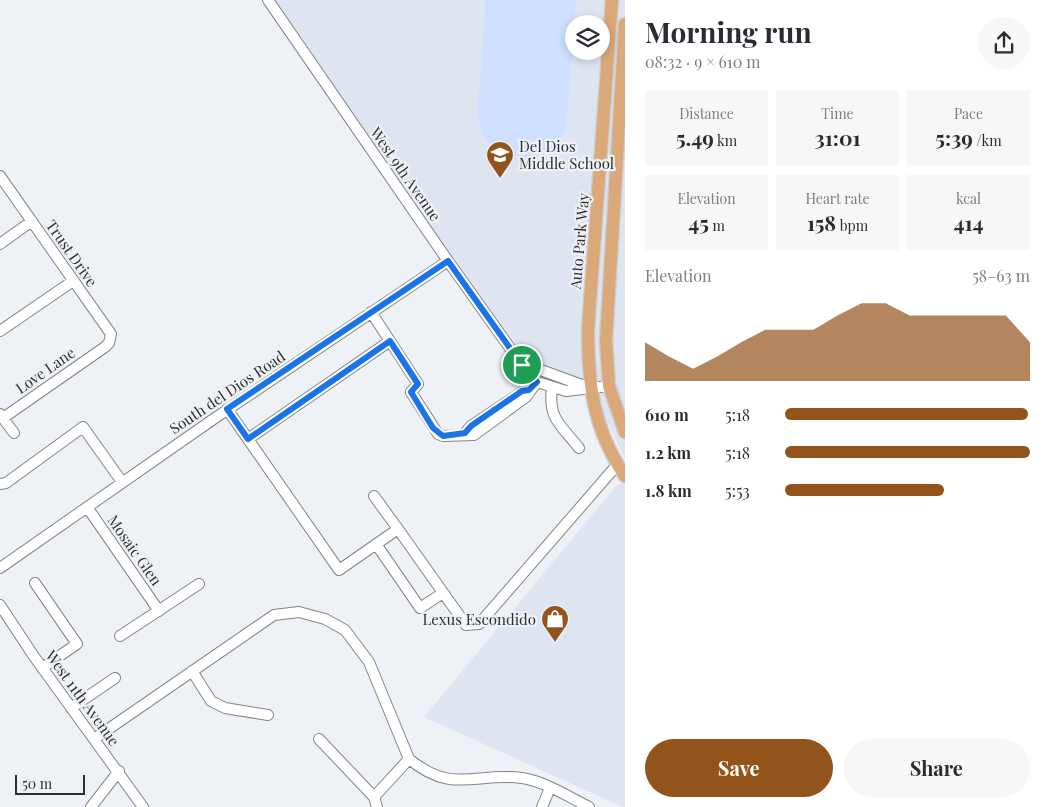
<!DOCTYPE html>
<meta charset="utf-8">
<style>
:root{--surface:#fff;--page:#f7f7f7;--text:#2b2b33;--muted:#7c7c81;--accent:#93541c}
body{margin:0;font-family:"Playfair Display",serif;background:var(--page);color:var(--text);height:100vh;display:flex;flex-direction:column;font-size:19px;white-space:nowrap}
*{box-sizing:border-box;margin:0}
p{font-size:16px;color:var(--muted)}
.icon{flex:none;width:28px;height:28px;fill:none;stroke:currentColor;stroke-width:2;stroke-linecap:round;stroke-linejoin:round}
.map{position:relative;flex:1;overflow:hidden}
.details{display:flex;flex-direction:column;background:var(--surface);width:425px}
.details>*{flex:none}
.buttons{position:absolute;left:565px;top:15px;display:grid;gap:10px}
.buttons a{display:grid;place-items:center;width:45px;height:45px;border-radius:50%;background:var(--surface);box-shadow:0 2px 8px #0003;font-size:25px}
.scale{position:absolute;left:15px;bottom:12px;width:70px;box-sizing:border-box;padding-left:5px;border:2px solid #2d2e30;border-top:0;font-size:14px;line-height:18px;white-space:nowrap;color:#2d2e30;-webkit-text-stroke:4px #eef1f6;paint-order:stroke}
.pin{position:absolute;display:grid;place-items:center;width:42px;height:42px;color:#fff;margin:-21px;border:2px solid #fff;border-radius:50%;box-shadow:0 1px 5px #0007}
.round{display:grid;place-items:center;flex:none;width:52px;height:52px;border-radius:26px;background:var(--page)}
.head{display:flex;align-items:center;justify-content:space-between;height:85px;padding:0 20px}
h1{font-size:28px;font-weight:700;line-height:38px}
.figures{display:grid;grid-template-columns:repeat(3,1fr);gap:8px;height:85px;padding:5px 20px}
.figures div{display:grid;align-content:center;border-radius:0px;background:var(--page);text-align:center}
.figures b{font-size:21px;font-weight:700}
.figures small{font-size:14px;font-weight:400}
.figures p{font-size:14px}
.chart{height:140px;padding:10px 20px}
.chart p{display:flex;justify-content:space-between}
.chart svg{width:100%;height:90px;margin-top:5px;fill:var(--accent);opacity:.7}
.primary-button{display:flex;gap:10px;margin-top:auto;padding:10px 20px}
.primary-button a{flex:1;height:58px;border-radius:30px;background:var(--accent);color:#fff;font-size:20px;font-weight:700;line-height:58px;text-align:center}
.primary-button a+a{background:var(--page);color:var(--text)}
ul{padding:0 20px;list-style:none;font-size:16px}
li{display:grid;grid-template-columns:80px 60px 1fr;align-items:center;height:38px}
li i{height:12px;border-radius:6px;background:var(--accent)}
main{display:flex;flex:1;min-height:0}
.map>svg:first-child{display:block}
.built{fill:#dee5f1;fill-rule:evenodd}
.green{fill:#cedfff}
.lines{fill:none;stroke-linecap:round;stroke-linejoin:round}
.minor-casing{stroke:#818489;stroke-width:12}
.major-casing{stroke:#cdcdcd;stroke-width:15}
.minor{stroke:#fff;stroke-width:10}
.major{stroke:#dba879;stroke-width:12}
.route-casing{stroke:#fff;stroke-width:10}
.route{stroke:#1a73e8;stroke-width:6}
.labels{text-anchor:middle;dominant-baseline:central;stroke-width:4.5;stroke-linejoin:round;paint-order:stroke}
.poi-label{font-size:15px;fill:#2d2e30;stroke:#eef1f6;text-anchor:start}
.street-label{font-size:15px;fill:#2d2e30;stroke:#eef1f6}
</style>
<main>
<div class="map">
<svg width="625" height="807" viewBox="0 0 625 807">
<rect width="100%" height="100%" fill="#eef1f6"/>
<path class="built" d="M268,0H625V459L591,388L566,391L537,382ZM574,24H601V51H574Z
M625,480V807H623L424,717L617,485Z"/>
<path class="green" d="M486,0H576L566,128C560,144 547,156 530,159C508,162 486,148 480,126C476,112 479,95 480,80C482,54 484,27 486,0Z"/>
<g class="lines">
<defs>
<path id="minor" d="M268,0L448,261L522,365L537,382L566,391L609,386
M0,176L111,334L109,343L105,347L3,418
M0,244L32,221
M371,312L418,384L411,392L438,434L443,436L474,435L526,397L537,382
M0,331L73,281
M522,365L538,369L590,388
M552,387C548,419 560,424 579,448
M227,409L339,570L398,529L466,625L479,624L617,465
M0,414L14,433
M465,433L471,426L525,390
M248,439L390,341
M0,484L6,483L83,427L122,482
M374,496L398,529
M87,507L159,611
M376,544L420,608L443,593
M0,568L215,418L448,261
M35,583L77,644L42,668
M0,605L33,655L143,807
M120,636L199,584
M192,671L211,701L225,708L268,715
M71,708L115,678
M94,739L274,615L299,612L325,619L345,630L369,662L409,759C453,795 475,772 522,778C544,781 569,797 589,807
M319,739L374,797L409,759
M374,797L377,807
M91,807L119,771
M542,807L550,788"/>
<path id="major" d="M612,0L588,329C588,384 593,429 625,476
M625,24L606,340L609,386L625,432"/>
</defs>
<use href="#minor" class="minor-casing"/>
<use href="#major" class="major-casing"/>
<use href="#minor" class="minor"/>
<use href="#major" class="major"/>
</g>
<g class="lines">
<defs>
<path id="route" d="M448,261L522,365L537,382L529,390L522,391L471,426L465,433L443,436L433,428L411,392L418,384L390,341L248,439L227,409Z"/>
</defs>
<use href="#route" class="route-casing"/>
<use href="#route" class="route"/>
</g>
<defs>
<symbol id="school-pin" viewBox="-11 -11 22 30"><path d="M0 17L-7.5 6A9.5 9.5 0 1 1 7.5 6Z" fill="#93541c" stroke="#eef1f6"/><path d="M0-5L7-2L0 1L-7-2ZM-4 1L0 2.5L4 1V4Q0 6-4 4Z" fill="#fff"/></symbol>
<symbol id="shop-pin" viewBox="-11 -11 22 30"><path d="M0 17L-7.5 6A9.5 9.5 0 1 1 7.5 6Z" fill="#93541c" stroke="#eef1f6"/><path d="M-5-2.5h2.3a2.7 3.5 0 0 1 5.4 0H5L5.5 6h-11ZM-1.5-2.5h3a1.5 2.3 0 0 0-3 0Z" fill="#fff"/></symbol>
</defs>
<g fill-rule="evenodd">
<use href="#school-pin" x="484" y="139" width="32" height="43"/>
<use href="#shop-pin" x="539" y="603" width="32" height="43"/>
</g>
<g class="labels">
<g class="poi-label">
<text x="519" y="146">Del Dios<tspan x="519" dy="17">Middle School</tspan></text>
<text x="536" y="619" text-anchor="end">Lexus Escondido</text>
</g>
<g class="street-label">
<text transform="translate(406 174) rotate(55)">West 9th Avenue</text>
<text transform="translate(579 241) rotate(-85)">Auto Park Way</text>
<text transform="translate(72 253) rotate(55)">Trust Drive</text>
<text transform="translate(45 370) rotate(-35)">Love Lane</text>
<text transform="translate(227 392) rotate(-34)">South del Dios Road</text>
<text transform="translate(135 550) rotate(55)">Mosaic Glen</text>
<text transform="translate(83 698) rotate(54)">West 11th Avenue</text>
</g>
</g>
</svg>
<div class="buttons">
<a><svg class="icon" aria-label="layers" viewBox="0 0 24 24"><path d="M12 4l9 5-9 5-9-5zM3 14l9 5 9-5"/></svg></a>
</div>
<div class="scale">50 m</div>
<div class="pin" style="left:522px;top:365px;background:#1e9e55"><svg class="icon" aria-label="arrive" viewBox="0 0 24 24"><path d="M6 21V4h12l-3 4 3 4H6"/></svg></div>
</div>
<section class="details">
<div class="head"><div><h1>Morning run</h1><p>08:32 · 9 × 610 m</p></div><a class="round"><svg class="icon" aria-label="share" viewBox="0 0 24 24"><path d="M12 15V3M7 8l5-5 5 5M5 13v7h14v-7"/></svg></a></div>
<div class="figures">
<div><p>Distance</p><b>5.49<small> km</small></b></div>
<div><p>Time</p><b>31:01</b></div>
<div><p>Pace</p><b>5:39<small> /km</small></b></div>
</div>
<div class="figures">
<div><p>Elevation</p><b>45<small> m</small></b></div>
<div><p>Heart rate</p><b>158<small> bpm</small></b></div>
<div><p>kcal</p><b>414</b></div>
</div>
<div class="chart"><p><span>Elevation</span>58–63 m</p>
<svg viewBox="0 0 160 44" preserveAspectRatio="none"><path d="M0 44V25L10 32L20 38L30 32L40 25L50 19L60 19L70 19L80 12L90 6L100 6L110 12L120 12L130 12L140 12L150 12L160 25V44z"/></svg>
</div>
<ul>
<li><b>610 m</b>5:18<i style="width:99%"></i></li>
<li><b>1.2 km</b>5:18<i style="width:100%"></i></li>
<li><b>1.8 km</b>5:53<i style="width:65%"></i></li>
</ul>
<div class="primary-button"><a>Save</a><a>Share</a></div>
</section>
</main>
